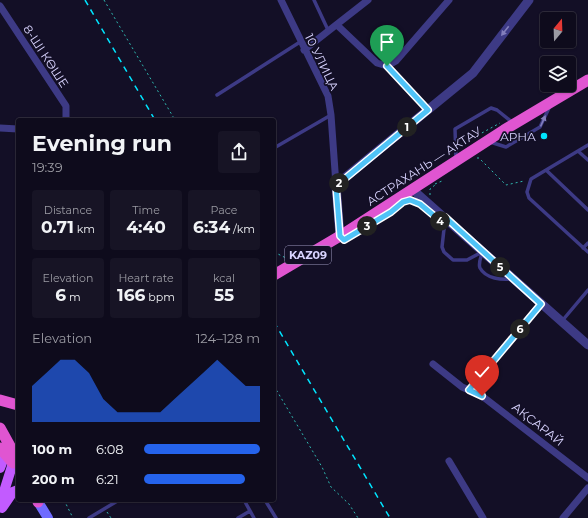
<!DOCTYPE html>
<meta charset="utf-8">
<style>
:root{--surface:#0e0b1c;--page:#171425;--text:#f1f3f6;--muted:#9b9ba3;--line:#2e2b3b;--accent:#2563eb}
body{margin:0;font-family:Montserrat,sans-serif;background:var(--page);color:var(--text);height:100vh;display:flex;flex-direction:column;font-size:15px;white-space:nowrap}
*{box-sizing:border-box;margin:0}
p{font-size:13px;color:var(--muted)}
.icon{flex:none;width:22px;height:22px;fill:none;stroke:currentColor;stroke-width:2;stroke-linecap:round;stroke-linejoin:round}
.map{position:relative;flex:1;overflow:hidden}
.panel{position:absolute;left:16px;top:118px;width:260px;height:384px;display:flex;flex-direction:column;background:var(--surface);border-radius:4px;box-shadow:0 1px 3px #0004,0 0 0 1px var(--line)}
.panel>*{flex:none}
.needle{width:26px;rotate:19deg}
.fabs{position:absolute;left:540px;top:12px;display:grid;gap:8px}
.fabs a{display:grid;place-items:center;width:36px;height:36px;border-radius:4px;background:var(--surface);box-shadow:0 1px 3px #0004,0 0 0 1px var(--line);font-size:20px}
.pin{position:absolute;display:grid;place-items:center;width:34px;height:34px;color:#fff;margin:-41px -17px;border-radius:50% 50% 50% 0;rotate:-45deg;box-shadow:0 0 4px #0007}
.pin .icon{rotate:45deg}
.km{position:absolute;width:20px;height:20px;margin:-10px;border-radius:50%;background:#222;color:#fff;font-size:11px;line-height:20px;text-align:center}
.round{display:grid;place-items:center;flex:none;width:42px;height:42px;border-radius:4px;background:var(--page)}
.head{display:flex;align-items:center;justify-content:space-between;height:68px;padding:0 16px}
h1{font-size:22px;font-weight:700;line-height:30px}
.figures{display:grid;grid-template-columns:repeat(3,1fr);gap:6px;height:68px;padding:4px 16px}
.figures div{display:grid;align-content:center;border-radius:4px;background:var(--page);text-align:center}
.figures b{font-size:17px;font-weight:700}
.figures small{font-size:11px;font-weight:400}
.figures p{font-size:11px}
.chart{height:112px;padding:8px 16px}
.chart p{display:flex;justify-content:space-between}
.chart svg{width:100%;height:72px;margin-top:4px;fill:var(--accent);opacity:.7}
ul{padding:0 16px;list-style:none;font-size:13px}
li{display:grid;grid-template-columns:64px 48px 1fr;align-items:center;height:30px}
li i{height:10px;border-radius:5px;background:var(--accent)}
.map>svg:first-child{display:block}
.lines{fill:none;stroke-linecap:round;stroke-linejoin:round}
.path{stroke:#2fb8b0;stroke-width:1;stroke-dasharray:2 3;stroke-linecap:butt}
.service{stroke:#3d3a85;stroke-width:3.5}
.minor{stroke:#3d3a85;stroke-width:7}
.tertiary{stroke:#3d3a85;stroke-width:9}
.secondary{stroke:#6f6bff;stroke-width:10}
.primary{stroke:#c25bff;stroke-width:10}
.trunk{stroke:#e055d1;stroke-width:11}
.rail{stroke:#00e5ff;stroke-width:1.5;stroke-dasharray:6 5;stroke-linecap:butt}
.oneway{fill:#837fbc}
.route-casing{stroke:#fff;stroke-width:8}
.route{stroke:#4fc3f7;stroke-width:5}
.poi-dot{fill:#00e5ff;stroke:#130f26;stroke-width:1.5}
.labels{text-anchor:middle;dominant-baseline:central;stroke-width:3.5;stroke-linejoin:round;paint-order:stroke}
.shield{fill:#130f26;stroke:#9e99be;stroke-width:1}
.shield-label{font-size:11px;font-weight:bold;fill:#d9d4ff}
.street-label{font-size:12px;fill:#d9d4ff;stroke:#130f26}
.poi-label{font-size:12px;fill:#d9d4ff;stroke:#130f26;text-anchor:end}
</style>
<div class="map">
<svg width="588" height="518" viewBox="0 0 588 518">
<rect width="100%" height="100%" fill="#130f26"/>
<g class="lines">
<path class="path" d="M104,0L175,120
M460,145L500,123
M477,158H479L506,185L524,181
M426,169L425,166L450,151
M435,184L442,181
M430,195V189L435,185
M274,252L286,258
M274,386L322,467L331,487L349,504L358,518
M64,500L73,518
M107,512L111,518"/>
<path class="service" d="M314,0L328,30
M387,66L427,109
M217,95L300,42
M490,142L506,147L540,127L549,108
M588,145L531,179L527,192L529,198L588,252
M274,148L331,115
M578,151L588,160
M456,159L455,129L491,108L497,110L512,122
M546,170L588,210
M445,220L442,247L444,252L453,260H467L482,252
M583,248L588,243
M482,253C481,257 478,264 480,268C486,279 502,280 512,279
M562,321L588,290
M244,500L254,518
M265,500L276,518
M89,518L119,500
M238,518L250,511"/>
<path class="minor" d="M281,0L328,96L331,115L336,185
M0,6L66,106V120
M337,25L377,63L387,66L396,61L449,0
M304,50L368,0
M0,128L18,129
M433,364L462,387L482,396L588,478
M469,390L541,304
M449,461L483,518
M563,518L588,488"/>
<path class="tertiary" d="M412,189L588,345
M340,236L336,185L473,73L529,0"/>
<path class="secondary" d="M37,500L48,518"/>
<path class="primary" d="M0,468L5,455
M0,504L13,463
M2,508L13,492L18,490"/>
<path class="trunk" d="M274,275L340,236L504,130L588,80
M0,400L18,405
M0,428L16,457
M0,448L13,463L16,457
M38,500V502"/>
<path class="rail" d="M85,0L155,120
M274,322L390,518"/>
</g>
<defs><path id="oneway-solid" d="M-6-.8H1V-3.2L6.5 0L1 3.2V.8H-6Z"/></defs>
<g class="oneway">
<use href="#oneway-solid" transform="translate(505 31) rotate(128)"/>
<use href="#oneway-solid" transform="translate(543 121) rotate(-66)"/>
</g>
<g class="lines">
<defs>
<path id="route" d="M387,66L428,110L336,186L340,236L344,240L391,212L403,202L410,200L420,204L444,224L445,217L541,304L469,390L482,396"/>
</defs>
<use href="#route" class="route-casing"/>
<use href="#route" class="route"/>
</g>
<circle class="poi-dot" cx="544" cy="136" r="4"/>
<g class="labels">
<rect class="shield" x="285" y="246" width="46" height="18" rx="3"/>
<g class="shield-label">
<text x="308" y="255">KAZ09</text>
</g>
<g class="street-label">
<text transform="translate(46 56) rotate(57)">8-ШI КӨШЕ</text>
<text transform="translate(322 62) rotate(64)">10 УЛИЦА</text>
<text transform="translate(424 166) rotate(-33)">АСТРАХАНЬ — АКТАУ</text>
<text transform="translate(538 424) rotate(38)">АҚСАРАЙ</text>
</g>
<g class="poi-label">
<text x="536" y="136">АРНА</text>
</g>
</g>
</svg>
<div class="fabs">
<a><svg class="needle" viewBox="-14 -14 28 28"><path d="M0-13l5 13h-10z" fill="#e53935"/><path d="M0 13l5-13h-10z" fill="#9b9ba3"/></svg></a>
<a><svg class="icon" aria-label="layers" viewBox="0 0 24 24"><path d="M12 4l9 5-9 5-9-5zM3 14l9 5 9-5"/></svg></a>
</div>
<div class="pin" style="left:387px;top:66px;background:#1e9e55"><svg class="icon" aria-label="arrive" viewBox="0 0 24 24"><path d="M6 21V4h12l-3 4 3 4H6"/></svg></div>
<div class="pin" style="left:482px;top:396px;background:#d93025"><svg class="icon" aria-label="check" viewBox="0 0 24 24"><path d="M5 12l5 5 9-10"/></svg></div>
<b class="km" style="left:407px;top:127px">1</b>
<b class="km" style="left:339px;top:183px">2</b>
<b class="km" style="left:367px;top:226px">3</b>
<b class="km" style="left:440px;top:221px">4</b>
<b class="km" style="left:500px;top:267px">5</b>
<b class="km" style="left:520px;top:329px">6</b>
<section class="panel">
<div class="head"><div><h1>Evening run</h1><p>19:39</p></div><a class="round"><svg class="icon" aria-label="share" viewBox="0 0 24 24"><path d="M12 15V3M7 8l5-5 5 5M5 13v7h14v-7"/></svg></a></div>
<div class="figures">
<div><p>Distance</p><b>0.71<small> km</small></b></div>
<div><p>Time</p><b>4:40</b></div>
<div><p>Pace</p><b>6:34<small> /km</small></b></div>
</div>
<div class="figures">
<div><p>Elevation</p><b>6<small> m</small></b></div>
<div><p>Heart rate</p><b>166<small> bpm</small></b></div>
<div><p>kcal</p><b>55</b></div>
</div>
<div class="chart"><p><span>Elevation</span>124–128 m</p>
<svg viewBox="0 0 160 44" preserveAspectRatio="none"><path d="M0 44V22L10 14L20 6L30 6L40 14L50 30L60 38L70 38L80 38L90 38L100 30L110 22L120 14L130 6L140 14L150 22L160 22V44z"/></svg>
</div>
<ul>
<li><b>100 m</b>6:08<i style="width:100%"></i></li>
<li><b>200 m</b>6:21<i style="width:87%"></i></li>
</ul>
</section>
</div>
